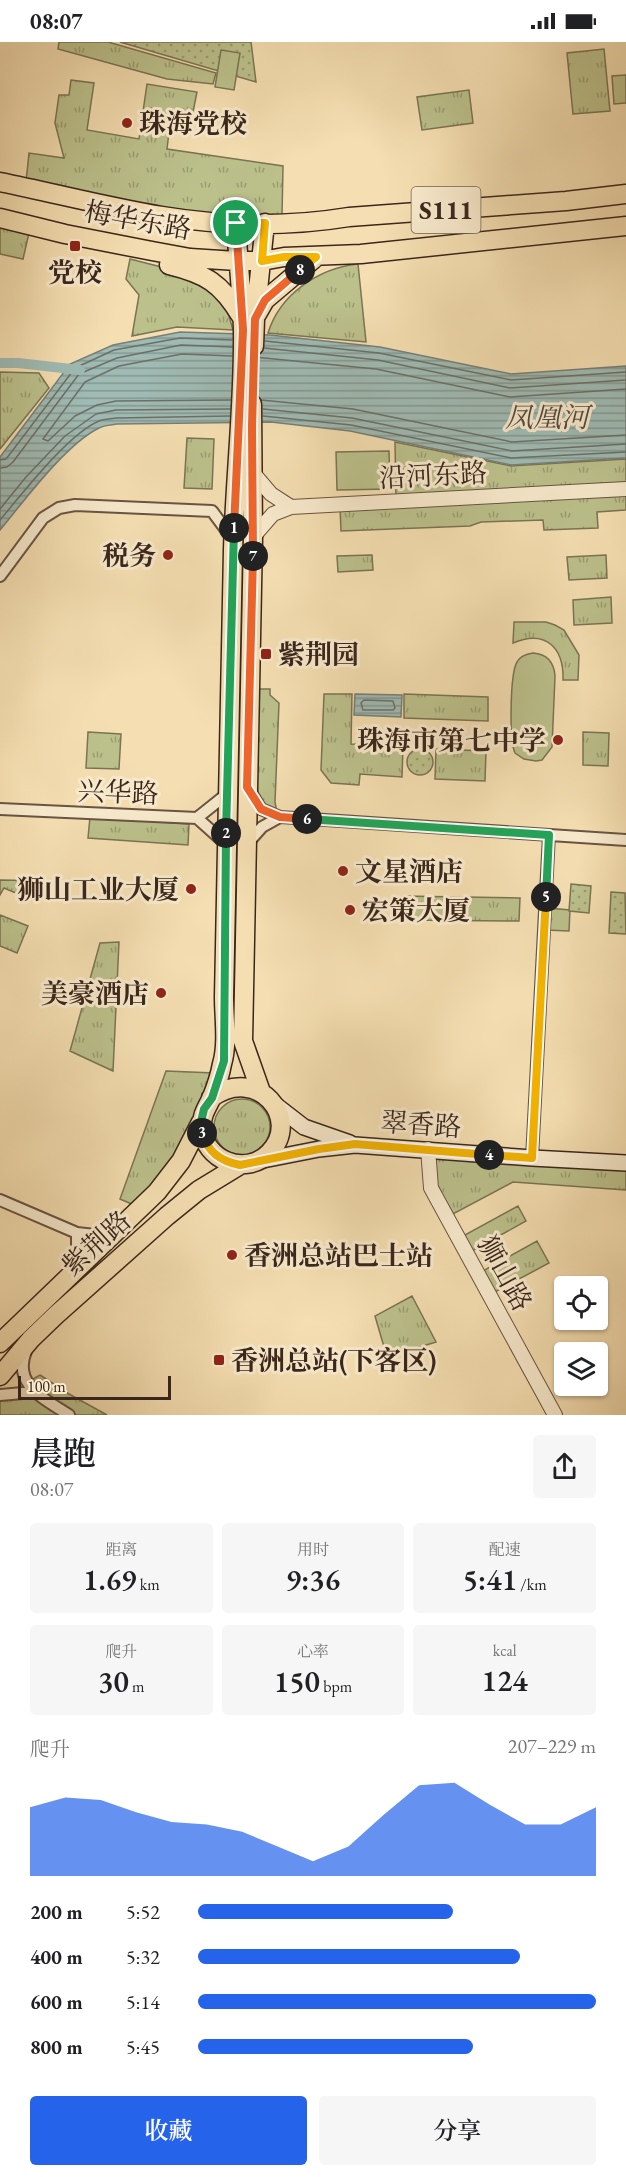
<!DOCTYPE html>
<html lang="zh">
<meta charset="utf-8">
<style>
:root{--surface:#fff;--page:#f6f6f6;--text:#202124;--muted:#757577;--accent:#2563eb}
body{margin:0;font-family:"EB Garamond","Noto Serif SC",serif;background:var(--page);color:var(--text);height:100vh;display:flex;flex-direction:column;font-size:22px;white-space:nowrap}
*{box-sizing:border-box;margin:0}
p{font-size:20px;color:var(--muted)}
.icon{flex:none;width:33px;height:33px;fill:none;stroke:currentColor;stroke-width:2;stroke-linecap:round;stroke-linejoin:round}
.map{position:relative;height:1373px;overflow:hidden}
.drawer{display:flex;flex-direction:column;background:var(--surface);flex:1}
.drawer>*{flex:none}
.buttons{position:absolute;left:554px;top:1234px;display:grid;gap:12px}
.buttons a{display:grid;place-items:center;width:54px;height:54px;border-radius:6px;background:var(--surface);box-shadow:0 2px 4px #0004;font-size:30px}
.scale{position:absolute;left:18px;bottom:15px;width:153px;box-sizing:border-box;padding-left:6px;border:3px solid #3a261c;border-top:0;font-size:16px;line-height:21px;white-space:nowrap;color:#3a261c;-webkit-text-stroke:4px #f8eacd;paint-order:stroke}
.pin{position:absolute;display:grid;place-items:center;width:51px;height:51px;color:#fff;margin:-26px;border:3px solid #fff;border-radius:50%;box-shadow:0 2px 6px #0007}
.km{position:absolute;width:30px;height:30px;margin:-15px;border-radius:50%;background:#222;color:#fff;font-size:16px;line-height:30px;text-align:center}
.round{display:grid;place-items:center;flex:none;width:63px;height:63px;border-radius:6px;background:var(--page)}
.headline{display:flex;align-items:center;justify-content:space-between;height:102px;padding:0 30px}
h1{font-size:33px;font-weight:600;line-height:45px}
.stats{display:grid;grid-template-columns:repeat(3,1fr);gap:9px;height:102px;padding:6px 30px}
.stats div{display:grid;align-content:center;border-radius:6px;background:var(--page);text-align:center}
.stats b{font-size:30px;font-weight:600}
.stats small{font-size:16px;font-weight:400}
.stats p{font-size:16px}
.chart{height:168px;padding:12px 30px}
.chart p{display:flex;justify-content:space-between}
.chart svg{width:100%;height:108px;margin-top:6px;fill:var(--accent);opacity:.7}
.button{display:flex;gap:12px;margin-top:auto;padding:12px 30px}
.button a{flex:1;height:69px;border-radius:6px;background:var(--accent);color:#fff;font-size:24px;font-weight:600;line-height:69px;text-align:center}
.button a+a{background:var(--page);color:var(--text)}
ul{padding:0 30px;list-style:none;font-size:20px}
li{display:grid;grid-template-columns:96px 72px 1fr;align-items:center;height:45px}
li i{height:15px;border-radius:8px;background:var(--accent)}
.status{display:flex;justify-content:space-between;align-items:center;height:42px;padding:0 30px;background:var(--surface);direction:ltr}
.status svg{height:16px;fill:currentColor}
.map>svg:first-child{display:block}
.grass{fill:url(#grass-tufts);stroke:#7b7454;stroke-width:1.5}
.park{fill:url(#park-dots);stroke:#7b7454;stroke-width:1.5}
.pitch{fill:#bcc18c;stroke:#7b7454;stroke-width:1.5}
.water{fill:url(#water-rules);stroke:#777f77;stroke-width:1.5}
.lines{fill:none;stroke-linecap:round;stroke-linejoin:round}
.shore{stroke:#6c7068;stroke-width:1.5}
.canal{stroke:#9fbbb4;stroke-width:10}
.minor-casing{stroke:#695442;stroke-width:14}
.tertiary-casing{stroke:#695442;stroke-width:16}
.secondary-casing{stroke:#3a261c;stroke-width:18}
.primary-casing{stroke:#3a261c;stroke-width:21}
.minor{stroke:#f8eacd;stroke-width:10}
.tertiary{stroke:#f8eacd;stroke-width:14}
.secondary{stroke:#f8eacd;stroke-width:15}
.primary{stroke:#f5dfb2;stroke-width:18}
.split-1-casing{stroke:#fff;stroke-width:12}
.split-2-casing{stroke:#fff;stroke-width:12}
.split-3-casing{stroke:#fff;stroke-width:12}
.split-4-casing{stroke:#fff;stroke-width:12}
.split-5-casing{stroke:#fff;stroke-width:12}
.split-6-casing{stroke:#fff;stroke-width:12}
.split-7-casing{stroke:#fff;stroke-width:12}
.split-8-casing{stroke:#fff;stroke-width:12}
.split-9-casing{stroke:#fff;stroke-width:12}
.split-1{stroke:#f0652b;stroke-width:8}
.split-2{stroke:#22a559;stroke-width:8}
.split-3{stroke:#22a559;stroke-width:8}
.split-4{stroke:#f5b400;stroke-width:8}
.split-5{stroke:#f5b400;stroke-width:8}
.split-6{stroke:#22a559;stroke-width:8}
.split-7{stroke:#f0652b;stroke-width:8}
.split-8{stroke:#f0652b;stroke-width:8}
.split-9{stroke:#f5b400;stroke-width:8}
.poi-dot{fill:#8f2418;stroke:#f8eacd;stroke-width:2}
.labels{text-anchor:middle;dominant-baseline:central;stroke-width:6;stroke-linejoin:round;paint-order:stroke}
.shield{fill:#f8eacd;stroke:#736151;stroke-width:1.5}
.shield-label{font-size:26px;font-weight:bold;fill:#3a261c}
.poi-label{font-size:27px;font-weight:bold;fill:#3a261c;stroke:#f8eacd;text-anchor:start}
.street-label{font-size:27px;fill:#3a261c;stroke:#f8eacd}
.water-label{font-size:28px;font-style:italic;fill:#534b42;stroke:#f8eacd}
</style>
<div class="status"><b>08:07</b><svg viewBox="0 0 49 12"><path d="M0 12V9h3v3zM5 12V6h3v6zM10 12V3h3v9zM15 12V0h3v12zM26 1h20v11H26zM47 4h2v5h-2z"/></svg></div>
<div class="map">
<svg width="626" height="1373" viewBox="0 0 626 1373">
<defs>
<pattern id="grass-tufts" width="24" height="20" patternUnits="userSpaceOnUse" patternTransform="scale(1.5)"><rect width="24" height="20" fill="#bcc18c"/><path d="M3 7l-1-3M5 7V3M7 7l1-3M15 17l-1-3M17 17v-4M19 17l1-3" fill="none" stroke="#9a9d72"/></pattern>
<pattern id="park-dots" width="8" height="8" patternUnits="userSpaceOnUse" patternTransform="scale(1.5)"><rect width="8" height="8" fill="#bcc18c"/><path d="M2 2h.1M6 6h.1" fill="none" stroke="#9a9d72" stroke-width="1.8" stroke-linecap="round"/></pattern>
<pattern id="water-rules" width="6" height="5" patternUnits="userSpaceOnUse" patternTransform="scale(1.5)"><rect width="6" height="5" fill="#9fbbb4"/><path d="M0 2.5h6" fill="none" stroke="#839892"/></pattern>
</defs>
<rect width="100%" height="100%" fill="#f5dfb2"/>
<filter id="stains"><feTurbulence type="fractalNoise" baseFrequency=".00333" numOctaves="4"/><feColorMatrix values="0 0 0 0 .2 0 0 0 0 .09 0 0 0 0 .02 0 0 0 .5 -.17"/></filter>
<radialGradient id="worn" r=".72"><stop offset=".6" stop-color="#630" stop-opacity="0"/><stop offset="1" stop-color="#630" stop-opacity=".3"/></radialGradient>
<path class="grass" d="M59,0H108L216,31L213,42L167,37L58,7Z
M604,7L610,69L573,72L567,11Z
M71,38L94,41L87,88L139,97L147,42L197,50L192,75L171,73L167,107L283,124L282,174L236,177L162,166L26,140L29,111L64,116L55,81L59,53H69Z
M469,48L473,81L422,88L417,55Z
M0,185L29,191L23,217L0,212Z
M130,217L185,231L205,242L226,264L233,288L177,285L132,294L139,253L126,237Z
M358,222L366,300L268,291C280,252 319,226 358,222Z
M0,330L39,331L49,346L0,407Z
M187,396L214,397L212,447L184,446Z
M395,400L511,424L626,417V445L396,456Z
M626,449V468L597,470L598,486L544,488L543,478L481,480L470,484L341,489L340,465Z
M372,513L373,528L338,530L337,514Z
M606,513L607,536L569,538L567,515Z
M611,555L612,581L574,583L573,558Z
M514,580H546L555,583L564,588L579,613L578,638H563C564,606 546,587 513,601Z
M252,647H270V653L279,661L275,760L277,771L263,764L250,743Z
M324,652H352L351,702L403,705L402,735L360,732L359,743L331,741L321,728Z
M404,652L488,655V679L404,676Z
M88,690L121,692L119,727L86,726Z
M583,690L609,691L608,724L583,723Z
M436,707L486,709L485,739L435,737Z
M90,775L189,782L188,803L88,796Z
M0,838L47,839L37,860L4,846L0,853Z
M402,854L520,856L519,879L401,878Z
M547,866L570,868L569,889L546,888Z
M0,873L28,884L17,911L0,904Z
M119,900L113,1029L70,1009L100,901Z
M166,1029L214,1031L175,1116L134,1163L120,1157Z
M214 1085a28 28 0 1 1 56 0a28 28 0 1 1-56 0Z
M433,1111L626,1123V1148L513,1140L451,1173L436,1145Z
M518,1164L526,1179L472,1209L463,1194Z
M537,1199L549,1221L493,1251L481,1230Z
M412,1254L436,1300L387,1315L375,1274Z
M40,1333L69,1352L107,1373H73L29,1339Z
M33,1353L63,1373H0V1357Z"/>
<path class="park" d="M120,0H251L256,40Z
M407 720a13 13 0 1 1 26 0a13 13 0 1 1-26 0Z
M571,842L591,844L589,871L569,869Z
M611,850L625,851L626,892L609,891Z"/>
<path class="pitch" d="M221,8L240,11L234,48L215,45Z
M626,33V61L614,62L612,34Z
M389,409L390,447L337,448L336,410Z
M533,611C547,612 554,620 555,634L552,705L542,718L536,719L524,717L515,711C509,698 510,632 517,620C520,614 526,612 533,611Z"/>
<path class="water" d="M180,290L270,293L380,305L511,332L626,324V416L511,423L350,389L271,380L117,382C111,383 104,383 99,386C66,402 24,459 0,488V415L70,322L113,303Z
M355,652L402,653L401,675L354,673Z"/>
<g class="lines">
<path class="shore" d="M265,299L379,311L511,338L626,330
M264,306L378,318L510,346L626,338
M253,315L376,327L510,355L626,347
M231,358L116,359L97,363L75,374L48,399L43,397L85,340L119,324L182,312L232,314
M261,358L353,367L512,400L626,393
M263,367L352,376L512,409L626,402
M263,374L351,383L511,416L626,410
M0,418L6,417L13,408L75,326L114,308L180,296L232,298
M0,426L7,425L13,420L79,332L117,316L181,303L232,305
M0,467L26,435L65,394L96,372L116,368L230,367
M0,478C22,452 68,392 99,379C104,377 111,377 117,376L230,374
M364,658L393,659L395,666L393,668H363L361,661Z"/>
<path class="canal" d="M0,321H18L80,328"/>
<defs>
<path id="minor" d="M0,534L43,476L59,466L75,463L212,469L232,496
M250,749L261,767L280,775
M0,767L197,776L225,801
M197,776L227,752
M247,802L262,785L280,775L626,798
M532,1116L549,793
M0,1158L77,1191L95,1193L115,1187
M69,1231L77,1206V1191
M26,1309C12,1343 45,1357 69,1373
M0,1353L34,1350"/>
<path id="tertiary" d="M254,432L271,452L291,465
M253,495L273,472L291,465L626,447
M428,1107L431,1146L555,1373"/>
<path id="secondary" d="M273,1061L304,1085L350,1101
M258,1119L319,1107L355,1103L532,1116L626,1121"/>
<path id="primary" d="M0,140C54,151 108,165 162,174C223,184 288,185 349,175L566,159L626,152
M0,176L65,192L152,209L190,216L237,219H262L284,215L361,212L626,184
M169,223C206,232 221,241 241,274
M257,272L265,258L316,215
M254,304L255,277L265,181
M252,362L253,495L243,999L261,1050
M211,1056C257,1022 303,1077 269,1111C245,1135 204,1118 202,1086C201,1073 207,1066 212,1055C216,1045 220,1033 222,1022C228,1002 224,976 224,955C226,806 229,657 233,508C235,435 244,362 243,288C242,253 238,217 236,181
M0,1301L157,1150L181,1119L201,1080
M0,1334L31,1297L56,1273L167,1174L199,1148L240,1123"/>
</defs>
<use href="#minor" class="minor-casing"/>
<use href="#tertiary" class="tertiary-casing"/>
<use href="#secondary" class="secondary-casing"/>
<use href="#primary" class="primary-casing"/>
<use href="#minor" class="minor"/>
<use href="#tertiary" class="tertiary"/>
<use href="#secondary" class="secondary"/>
<use href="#primary" class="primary"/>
</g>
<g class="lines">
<defs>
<path id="split-1" d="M234,486L243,288L236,181"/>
<path id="split-2" d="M226,791L234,486"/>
<path id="split-3" d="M202,1091L201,1080L204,1067L212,1056L224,1019L226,791"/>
<path id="split-4" d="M202,1091C208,1110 220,1119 240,1123L319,1107L355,1102L489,1113"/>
<path id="split-5" d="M489,1113L532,1116L546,855"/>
<path id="split-6" d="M307,777L549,793L546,855"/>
<path id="split-7" d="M253,514L247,745L261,767L280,775L307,777"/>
<path id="split-8" d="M253,514L252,384L255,277L265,258L300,228"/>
<path id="split-9" d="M236,181H265L262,219L284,215H316L300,228"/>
</defs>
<use href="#split-1" class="split-1-casing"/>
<use href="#split-2" class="split-2-casing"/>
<use href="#split-3" class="split-3-casing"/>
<use href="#split-4" class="split-4-casing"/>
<use href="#split-5" class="split-5-casing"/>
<use href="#split-6" class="split-6-casing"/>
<use href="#split-7" class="split-7-casing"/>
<use href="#split-8" class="split-8-casing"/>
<use href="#split-9" class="split-9-casing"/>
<use href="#split-1" class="split-1"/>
<use href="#split-2" class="split-2"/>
<use href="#split-3" class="split-3"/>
<use href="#split-4" class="split-4"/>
<use href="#split-5" class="split-5"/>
<use href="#split-6" class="split-6"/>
<use href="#split-7" class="split-7"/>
<use href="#split-8" class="split-8"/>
<use href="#split-9" class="split-9"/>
</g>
<g class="poi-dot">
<circle cx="127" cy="81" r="6"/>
<rect x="69" y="198" width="12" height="12" rx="3"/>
<circle cx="168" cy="513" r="6"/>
<rect x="260" y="606" width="12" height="12" rx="3"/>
<circle cx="558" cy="698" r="6"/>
<circle cx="343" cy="829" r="6"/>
<circle cx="191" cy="847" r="6"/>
<circle cx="350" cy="868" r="6"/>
<circle cx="161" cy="951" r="6"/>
<circle cx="232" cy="1213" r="6"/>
<rect x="213" y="1312" width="12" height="12" rx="3"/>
</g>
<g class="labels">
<rect class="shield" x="411.5" y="145" width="69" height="46" rx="4.5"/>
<g class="shield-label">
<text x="446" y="168">S111</text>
</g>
<g class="poi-label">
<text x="139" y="81">珠海党校</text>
<text x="75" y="230" text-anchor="middle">党校</text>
<text x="156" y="513" text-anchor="end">税务</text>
<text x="278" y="612">紫荆园</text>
<text x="546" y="698" text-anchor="end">珠海市第七中学</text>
<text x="355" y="829">文星酒店</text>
<text x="179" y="847" text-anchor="end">狮山工业大厦</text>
<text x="362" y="868">宏策大厦</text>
<text x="149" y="951" text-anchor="end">美豪酒店</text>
<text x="244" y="1213">香洲总站巴士站</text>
<text x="231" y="1318">香洲总站(下客区)</text>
</g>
<g class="street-label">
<text transform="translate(138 178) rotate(10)">梅华东路</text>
<text transform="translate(433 433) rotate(-3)">沿河东路</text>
<text transform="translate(118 750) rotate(2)">兴华路</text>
<text transform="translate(421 1082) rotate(4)">翠香路</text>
<text transform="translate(96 1201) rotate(-42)">紫荆路</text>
<text transform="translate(505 1231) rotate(61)">狮山路</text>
</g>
<g class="water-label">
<text x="547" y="375">凤凰河</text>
</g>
</g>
<rect width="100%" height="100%" filter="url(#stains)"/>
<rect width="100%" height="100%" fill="url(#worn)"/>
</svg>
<div class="buttons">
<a><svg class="icon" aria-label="locate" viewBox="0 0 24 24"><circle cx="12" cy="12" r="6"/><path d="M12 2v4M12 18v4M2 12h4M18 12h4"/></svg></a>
<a><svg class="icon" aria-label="layers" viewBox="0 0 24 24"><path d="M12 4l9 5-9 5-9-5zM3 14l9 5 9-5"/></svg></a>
</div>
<div class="scale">100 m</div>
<div class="pin" style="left:236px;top:181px;background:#1e9e55"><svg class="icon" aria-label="arrive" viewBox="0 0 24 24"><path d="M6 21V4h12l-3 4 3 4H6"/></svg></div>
<b class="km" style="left:234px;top:486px">1</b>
<b class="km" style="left:226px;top:791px">2</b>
<b class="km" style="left:202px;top:1091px">3</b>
<b class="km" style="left:489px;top:1113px">4</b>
<b class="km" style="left:546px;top:855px">5</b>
<b class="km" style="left:307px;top:777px">6</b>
<b class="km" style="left:253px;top:514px">7</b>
<b class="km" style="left:300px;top:228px">8</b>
</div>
<section class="drawer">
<div class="headline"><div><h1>晨跑</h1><p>08:07</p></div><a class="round"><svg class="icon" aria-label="share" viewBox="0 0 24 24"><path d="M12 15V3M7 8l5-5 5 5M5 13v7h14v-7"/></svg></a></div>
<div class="stats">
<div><p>距离</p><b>1.69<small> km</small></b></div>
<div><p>用时</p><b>9:36</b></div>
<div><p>配速</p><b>5:41<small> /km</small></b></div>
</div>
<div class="stats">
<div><p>爬升</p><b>30<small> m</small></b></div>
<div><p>心率</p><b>150<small> bpm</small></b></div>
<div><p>kcal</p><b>124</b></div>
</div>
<div class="chart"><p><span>爬升</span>207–229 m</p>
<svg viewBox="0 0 160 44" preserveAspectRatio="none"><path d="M0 44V16L10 12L20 13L30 18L40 22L50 23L60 26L70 32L80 38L90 32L100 19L110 7L120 6L130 15L140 23L150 23L160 16V44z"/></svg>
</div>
<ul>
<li><b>200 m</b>5:52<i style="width:64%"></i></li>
<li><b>400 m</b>5:32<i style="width:81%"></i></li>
<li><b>600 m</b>5:14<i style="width:100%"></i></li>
<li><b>800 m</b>5:45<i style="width:69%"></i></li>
</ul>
<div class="button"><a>收藏</a><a>分享</a></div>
</section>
